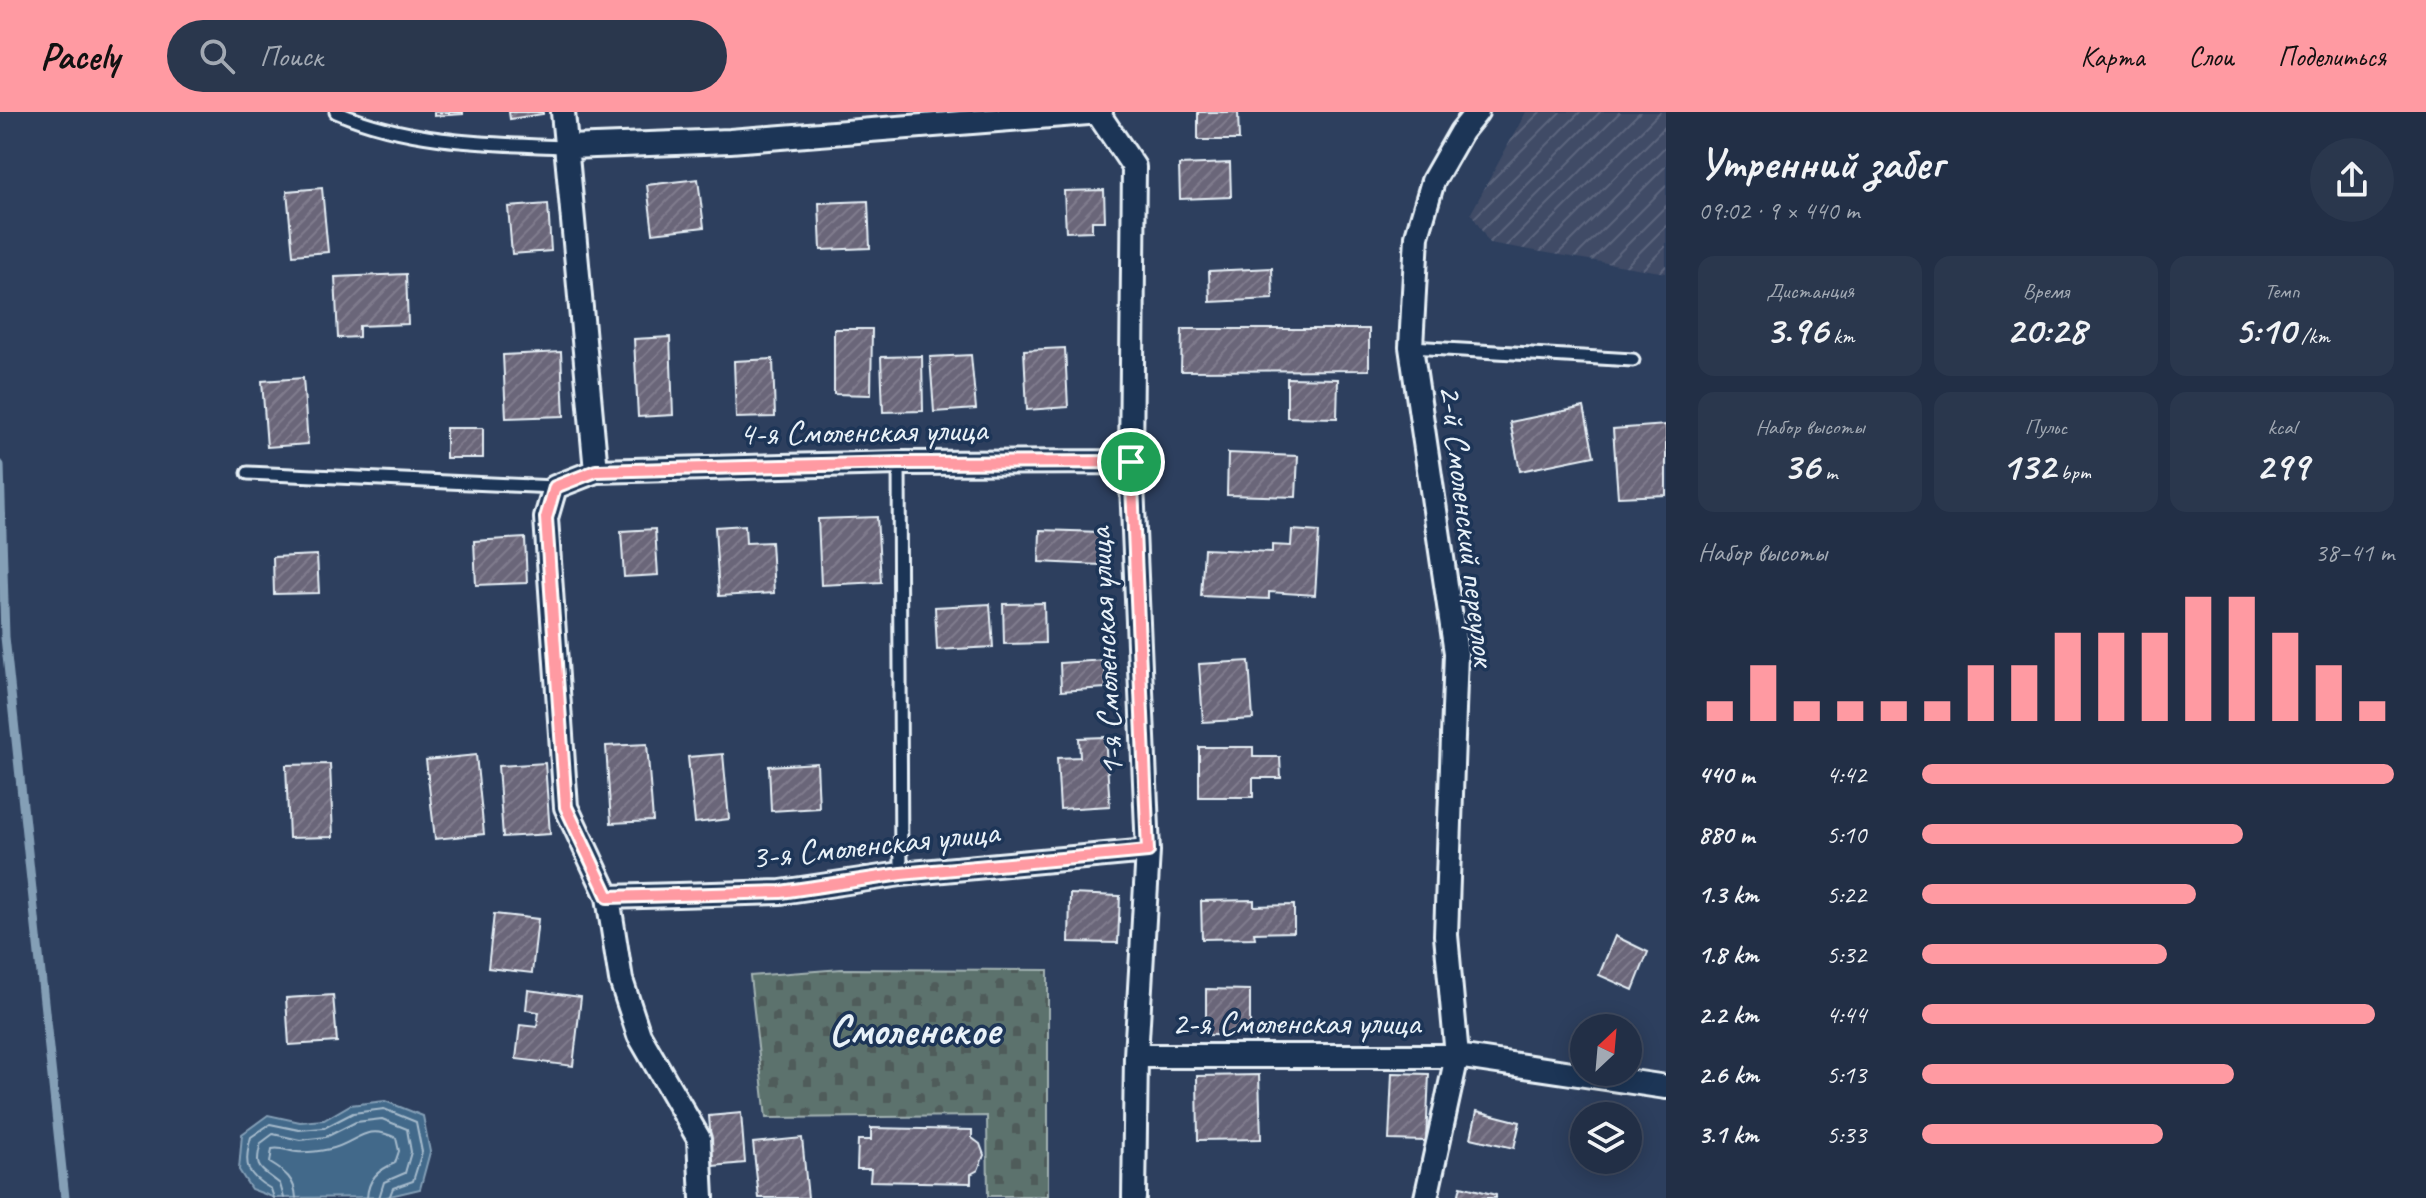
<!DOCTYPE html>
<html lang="ru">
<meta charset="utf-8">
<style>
:root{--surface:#222f46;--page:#2a374d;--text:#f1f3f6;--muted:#a2a9b3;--line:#3f4a5f;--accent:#ff9aa2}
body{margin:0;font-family:Caveat,sans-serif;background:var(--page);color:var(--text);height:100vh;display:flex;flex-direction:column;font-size:30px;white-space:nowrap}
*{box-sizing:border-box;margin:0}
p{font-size:26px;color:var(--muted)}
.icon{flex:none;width:44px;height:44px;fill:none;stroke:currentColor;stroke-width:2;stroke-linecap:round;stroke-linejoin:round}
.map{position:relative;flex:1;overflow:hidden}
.side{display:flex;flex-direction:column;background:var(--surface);width:760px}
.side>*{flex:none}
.needle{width:52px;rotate:26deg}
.controls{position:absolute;left:1570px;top:902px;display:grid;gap:16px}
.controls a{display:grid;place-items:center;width:72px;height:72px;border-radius:50%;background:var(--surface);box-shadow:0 4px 20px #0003,0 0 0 2px var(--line);font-size:40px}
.pin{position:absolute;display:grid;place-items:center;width:68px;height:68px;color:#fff;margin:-34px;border:4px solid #fff;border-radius:50%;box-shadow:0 2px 8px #0007}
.round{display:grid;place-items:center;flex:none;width:84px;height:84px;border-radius:42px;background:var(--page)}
.overview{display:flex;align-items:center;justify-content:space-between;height:136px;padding:0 32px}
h1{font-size:44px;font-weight:700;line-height:60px}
.figures{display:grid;grid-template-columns:repeat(3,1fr);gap:12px;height:136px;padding:8px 32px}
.figures div{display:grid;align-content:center;border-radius:16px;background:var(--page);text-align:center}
.figures b{font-size:40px;font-weight:700}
.figures small{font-size:22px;font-weight:400}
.figures p{font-size:22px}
.chart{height:224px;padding:16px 32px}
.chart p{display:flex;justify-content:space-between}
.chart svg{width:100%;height:144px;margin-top:8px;stroke:var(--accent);stroke-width:6}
ul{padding:0 32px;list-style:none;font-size:26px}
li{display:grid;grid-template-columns:128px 96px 1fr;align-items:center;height:60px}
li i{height:20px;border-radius:10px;background:var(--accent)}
header{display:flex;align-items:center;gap:48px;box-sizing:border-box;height:112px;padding:0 40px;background:var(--accent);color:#111}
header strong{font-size:38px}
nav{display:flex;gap:44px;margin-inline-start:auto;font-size:28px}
.search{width:560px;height:72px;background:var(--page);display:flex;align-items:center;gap:20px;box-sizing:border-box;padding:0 28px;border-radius:44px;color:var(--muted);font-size:30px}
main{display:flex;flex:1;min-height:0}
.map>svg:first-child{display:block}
.industrial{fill:url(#industrial-furrows)}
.cemetery{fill:url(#cemetery-stones);stroke:#a2b2b2;stroke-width:2}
.water{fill:#42698a;stroke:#849fb6;stroke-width:2}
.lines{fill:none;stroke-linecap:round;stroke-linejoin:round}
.shore{stroke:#a6bbcc;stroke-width:2}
.stream{stroke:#849fb6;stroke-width:9}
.building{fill:url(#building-hatch);stroke:#e8f1f8;stroke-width:2}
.lane-casing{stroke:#e8f1f8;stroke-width:17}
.street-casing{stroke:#e8f1f8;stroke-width:28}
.lane{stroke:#1d3557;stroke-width:11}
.street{stroke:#1d3557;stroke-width:22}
.route-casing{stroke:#fff;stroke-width:16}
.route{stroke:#ff9aa2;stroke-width:10}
.labels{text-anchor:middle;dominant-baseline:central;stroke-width:7;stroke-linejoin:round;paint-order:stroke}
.street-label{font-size:34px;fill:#e8f1f8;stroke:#1d3557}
.district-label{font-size:42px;font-weight:bold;fill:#e8f1f8;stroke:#1d3557}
</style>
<header>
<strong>Pacely</strong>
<div class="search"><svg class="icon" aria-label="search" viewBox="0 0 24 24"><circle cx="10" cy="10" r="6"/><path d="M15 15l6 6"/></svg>Поиск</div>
<nav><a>Карта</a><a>Слои</a><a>Поделиться</a></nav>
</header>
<main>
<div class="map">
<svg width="1666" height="1086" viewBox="0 0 1666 1086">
<defs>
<pattern id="industrial-furrows" width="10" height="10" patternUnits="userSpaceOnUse" patternTransform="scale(2)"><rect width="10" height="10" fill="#404b66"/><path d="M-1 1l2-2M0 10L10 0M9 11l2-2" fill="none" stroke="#5c657d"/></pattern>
<pattern id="cemetery-stones" width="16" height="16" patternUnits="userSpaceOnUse" patternTransform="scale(2)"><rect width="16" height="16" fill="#5c726d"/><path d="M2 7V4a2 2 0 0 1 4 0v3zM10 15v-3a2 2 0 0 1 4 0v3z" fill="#505b5a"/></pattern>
<pattern id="building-hatch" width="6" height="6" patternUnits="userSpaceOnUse" patternTransform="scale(2)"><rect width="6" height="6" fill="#6b6679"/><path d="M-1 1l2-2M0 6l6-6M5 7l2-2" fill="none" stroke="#807c8d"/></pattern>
</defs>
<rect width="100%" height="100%" fill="#2d3f5e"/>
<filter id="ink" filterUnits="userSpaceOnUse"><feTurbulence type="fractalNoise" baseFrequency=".0125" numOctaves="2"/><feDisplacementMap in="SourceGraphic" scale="16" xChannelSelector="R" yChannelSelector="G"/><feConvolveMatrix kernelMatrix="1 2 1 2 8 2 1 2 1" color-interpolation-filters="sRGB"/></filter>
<g filter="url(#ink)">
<path class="industrial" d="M1526,0H1666V161L1489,131L1471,101Z"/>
<path class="cemetery" d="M842,857L1048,858V1084H988L987,1004L766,1006L750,864Z"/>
<path class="water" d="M385,989L423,1004L430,1040L420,1077L386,1085L275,1086L251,1077L239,1058L242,1022L268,1003L300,1010L324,1008L350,993Z"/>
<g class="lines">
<path class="shore" d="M274,1086L271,1077C246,1063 243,1053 251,1025L270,1012L299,1018L324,1016L353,1001L384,997L416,1010L422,1040L413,1069L393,1076L389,1086
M284,1086L280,1072C261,1056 253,1059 261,1031L273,1022L300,1028L326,1025L356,1010L382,1007L407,1017L411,1040L405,1061L384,1070L379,1086
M296,1086C295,1067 285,1060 270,1051L272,1037C281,1035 288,1039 297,1040C307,1041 320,1039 330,1037C357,1031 365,1010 396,1026L399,1039L395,1051C378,1058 368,1067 367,1086"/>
<path class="stream" d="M0,353L5,525L65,1086"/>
</g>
<path class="building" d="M434,0H463V2L434,4Z
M509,0H543V2L510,7Z
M1198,0H1238L1239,28H1198Z
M1230,51L1231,85L1180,87L1179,53Z
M698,67L704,115L653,121L647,73Z
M322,76L328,140L293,143L287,79Z
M1104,78L1105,109H1092V119L1066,120L1064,79Z
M868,89L870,136L821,138L819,91Z
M548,92L551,139L512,142L508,95Z
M1272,156L1273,187L1210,190L1209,159Z
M406,162L408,212L359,214V225L338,226L335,165Z
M834,217H872L871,283L834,282Z
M1182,217H1369V258L1181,259Z
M670,225L673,303L638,305L634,227Z
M1065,236L1068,295L1027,298L1024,238Z
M561,240L564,304L506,306L503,243Z
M971,243L976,297L934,300L930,245Z
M922,244L923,299L883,300L881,245Z
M773,247L775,305L736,306L734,249Z
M303,266L308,332L267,335L262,269Z
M1287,266L1338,267L1337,306L1287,305Z
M1584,295L1594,344L1520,359L1510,310Z
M1666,313V383L1618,385L1613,317Z
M446,316H483V346H446Z
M1228,341L1298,344L1296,385L1227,383Z
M877,405L881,470L821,473L818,407Z
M745,413L746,431L771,430L774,481L719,484L715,415Z
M655,417L658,463L624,465L621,419Z
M1040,418L1102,420L1101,453L1039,450Z
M1292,418L1319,420L1315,483L1269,480V487L1201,484L1204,437L1272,440V433L1291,434Z
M525,426L527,471L476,473L474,429Z
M317,443L319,481L274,482L273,445Z
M1044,491L1045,531L1004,532L1003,492Z
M990,492L993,535L937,538L935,495Z
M1105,548L1106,576L1061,579L1060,551Z
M1249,549L1253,607L1203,610L1199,552Z
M1105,625L1110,694L1060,697L1057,646L1080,645L1079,626Z
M647,632L653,709L611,711L606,634Z
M1199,635H1253V645H1280L1281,666H1253V685H1199Z
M723,642L729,707L695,711L688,645Z
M476,643L484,722L435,727L426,648Z
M545,651L550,722L503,725L498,654Z
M817,651L819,696L771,699L769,654Z
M330,652L333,725L289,726L286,653Z
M1070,782L1120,784L1118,831L1069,830Z
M1254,788V794L1294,793V820L1254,821L1255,826L1202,827L1201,789Z
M494,802L538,807L532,861L488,856Z
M1615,824L1648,840L1633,878L1599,863Z
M1206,877L1250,878V923H1206Z
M528,878L581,885L573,954L516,947L520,913L537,915L539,900L526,898Z
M333,883L337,930L289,933L286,886Z
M1392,961L1429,962L1426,1029L1389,1028Z
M1259,963L1261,1027L1198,1028L1197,964Z
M1477,999L1520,1010L1514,1036L1471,1026Z
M741,1001L745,1051L713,1054L709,1004Z
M871,1016L972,1018V1026L980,1032L984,1043L978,1058L971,1062V1071L870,1069L871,1057H857L858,1028H871Z
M802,1026L808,1086H759L753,1031Z
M1461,1074L1496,1083V1086H1458Z"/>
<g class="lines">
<defs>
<path id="lane" d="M336,0C409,31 488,32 567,35
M1411,235L1633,248
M899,351L901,762
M248,361L555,375"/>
<path id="street" d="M563,0L596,359L555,375L546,406L566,695L608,785L621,868L639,923L699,1027L702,1086
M1097,0L1134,55L1131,350L1148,739L1136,944L1134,1086
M568,35L730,29L1101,0
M596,359L899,351L1131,350
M608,785L781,780L901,762L1148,739
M1136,944H1457L1666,975
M1426,1086L1457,944L1446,823L1456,541L1411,235L1417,124L1433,69L1461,20L1477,0"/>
</defs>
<use href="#lane" class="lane-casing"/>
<use href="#street" class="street-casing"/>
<use href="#lane" class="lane"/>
<use href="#street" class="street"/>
</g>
</g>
<g class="lines" filter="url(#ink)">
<defs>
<path id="route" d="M1131,350L1148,739L901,762L781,780L608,785L566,695L546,406L555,375L596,359L899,351Z"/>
</defs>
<use href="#route" class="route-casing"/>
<use href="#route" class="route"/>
</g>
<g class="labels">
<g class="street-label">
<text transform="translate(863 319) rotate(-1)">4-я Смоленская улица</text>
<text transform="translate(1468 413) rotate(83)">2-й Смоленский переулок</text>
<text transform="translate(1105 540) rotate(-93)">1-я Смоленская улица</text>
<text transform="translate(875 732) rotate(-6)">3-я Смоленская улица</text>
<text x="1296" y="910">2-я Смоленская улица</text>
</g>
<g class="district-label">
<text x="914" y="918">Смоленское</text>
</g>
</g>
</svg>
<div class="controls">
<a><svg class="needle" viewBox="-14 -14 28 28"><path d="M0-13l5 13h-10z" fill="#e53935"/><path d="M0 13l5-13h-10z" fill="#a2a9b3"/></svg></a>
<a><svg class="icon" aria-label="layers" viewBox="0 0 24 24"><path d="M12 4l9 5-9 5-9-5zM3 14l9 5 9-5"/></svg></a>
</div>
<div class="pin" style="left:1131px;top:350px;background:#1e9e55"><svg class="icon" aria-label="arrive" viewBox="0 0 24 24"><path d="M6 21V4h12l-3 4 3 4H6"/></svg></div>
</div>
<section class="side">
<div class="overview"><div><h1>Утренний забег</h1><p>09:02 · 9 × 440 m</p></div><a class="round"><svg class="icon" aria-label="share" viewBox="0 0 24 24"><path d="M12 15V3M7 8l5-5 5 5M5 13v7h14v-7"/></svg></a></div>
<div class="figures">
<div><p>Дистанция</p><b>3.96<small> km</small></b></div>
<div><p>Время</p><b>20:28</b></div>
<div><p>Темп</p><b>5:10<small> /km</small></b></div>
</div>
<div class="figures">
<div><p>Набор высоты</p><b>36<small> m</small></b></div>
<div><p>Пульс</p><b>132<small> bpm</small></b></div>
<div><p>kcal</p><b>299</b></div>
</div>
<div class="chart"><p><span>Набор высоты</span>38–41 m</p>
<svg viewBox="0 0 160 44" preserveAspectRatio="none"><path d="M5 44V38M15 44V27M25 44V38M35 44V38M45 44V38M55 44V38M65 44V27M75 44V27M85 44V17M95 44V17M105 44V17M115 44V6M125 44V6M135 44V17M145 44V27M155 44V38"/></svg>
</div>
<ul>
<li><b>440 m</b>4:42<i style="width:100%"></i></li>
<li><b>880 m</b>5:10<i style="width:68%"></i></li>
<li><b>1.3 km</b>5:22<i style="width:58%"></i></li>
<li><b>1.8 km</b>5:32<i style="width:52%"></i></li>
<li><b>2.2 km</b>4:44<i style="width:96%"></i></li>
<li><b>2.6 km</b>5:13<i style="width:66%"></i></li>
<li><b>3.1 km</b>5:33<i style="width:51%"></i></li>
</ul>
</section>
</main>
